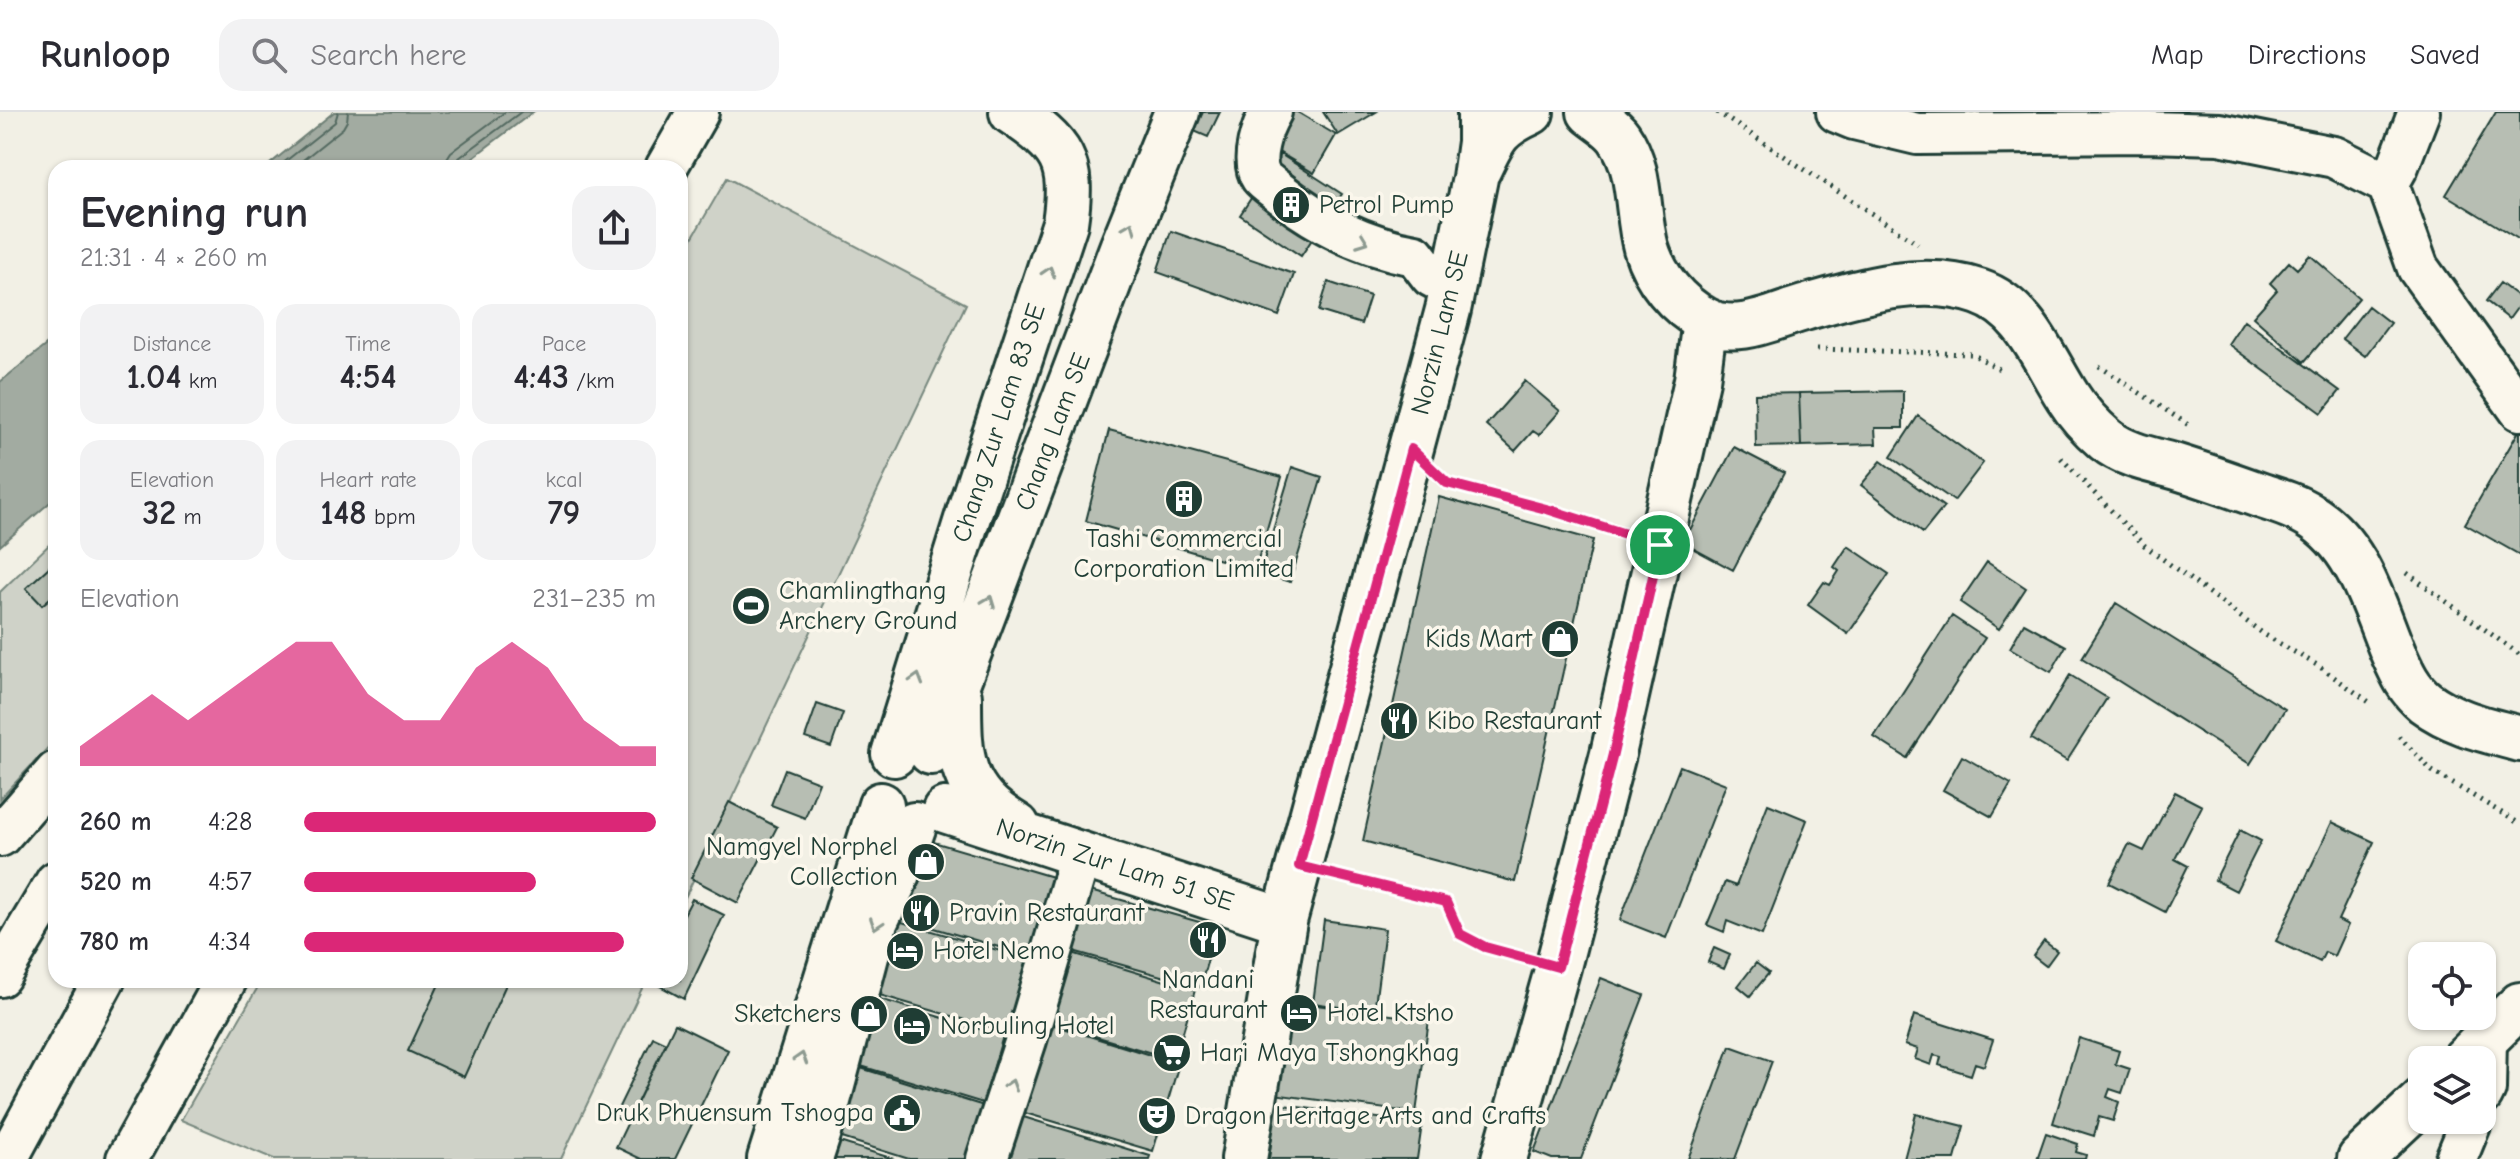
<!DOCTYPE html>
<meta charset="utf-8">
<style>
:root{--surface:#fff;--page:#f2f2f3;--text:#2b2b33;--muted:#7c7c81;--line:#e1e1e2;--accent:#db2777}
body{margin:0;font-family:"Comic Neue",sans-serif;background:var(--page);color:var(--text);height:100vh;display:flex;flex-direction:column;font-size:30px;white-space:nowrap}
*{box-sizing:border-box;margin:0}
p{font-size:26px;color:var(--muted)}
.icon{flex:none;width:44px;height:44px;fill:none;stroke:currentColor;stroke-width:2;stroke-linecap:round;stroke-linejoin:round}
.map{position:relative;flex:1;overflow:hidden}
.drawer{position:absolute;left:48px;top:48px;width:640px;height:828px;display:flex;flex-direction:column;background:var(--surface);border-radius:24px;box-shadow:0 2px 6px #0004}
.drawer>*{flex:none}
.buttons{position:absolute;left:2408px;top:830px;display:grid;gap:16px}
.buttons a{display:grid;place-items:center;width:88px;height:88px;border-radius:16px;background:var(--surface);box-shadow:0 2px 6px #0004;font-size:40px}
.pin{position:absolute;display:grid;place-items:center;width:68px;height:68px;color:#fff;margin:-34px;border:4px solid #fff;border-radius:50%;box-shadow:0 2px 8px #0007}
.round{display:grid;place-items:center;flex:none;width:84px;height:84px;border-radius:24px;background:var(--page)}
.summary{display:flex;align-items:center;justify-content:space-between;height:136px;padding:0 32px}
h1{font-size:44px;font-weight:700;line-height:60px}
.figures{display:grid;grid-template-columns:repeat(3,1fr);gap:12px;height:136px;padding:8px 32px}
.figures div{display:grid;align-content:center;border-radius:20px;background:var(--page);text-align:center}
.figures b{font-size:34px;font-weight:700}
.figures small{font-size:22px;font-weight:400}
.figures p{font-size:22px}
.chart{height:224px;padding:16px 32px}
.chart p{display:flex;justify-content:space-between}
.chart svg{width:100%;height:144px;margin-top:8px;fill:var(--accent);opacity:.7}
ul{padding:0 32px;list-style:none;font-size:26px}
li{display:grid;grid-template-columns:128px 96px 1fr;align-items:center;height:60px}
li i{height:20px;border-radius:10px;background:var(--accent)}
header{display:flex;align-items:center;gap:48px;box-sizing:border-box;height:112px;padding:0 40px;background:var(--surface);border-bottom:2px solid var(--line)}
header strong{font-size:38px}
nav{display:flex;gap:44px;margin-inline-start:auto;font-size:28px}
.search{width:560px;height:72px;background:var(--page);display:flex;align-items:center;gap:20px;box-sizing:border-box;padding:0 28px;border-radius:24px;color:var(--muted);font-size:30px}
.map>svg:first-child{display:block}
.green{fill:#cfd2c8;stroke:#77887e;stroke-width:2}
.water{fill:#a2aba1;stroke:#6e7f75;stroke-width:2}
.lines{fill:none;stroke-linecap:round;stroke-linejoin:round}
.shore{stroke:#536960;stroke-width:2}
.building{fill:#b7beb3;stroke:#1f3d34;stroke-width:2}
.minor-casing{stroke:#1f3d34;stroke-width:46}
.major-casing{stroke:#1f3d34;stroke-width:50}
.path{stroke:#1f3d34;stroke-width:5;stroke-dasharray:2 6;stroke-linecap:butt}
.minor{stroke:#fbf7ec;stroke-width:40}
.major{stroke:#fbf7ec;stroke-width:44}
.oneway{stroke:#8d9a90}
.route-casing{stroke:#fff;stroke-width:16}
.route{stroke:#db2777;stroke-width:10}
.labels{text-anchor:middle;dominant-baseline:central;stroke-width:7;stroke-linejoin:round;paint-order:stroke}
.poi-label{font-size:26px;fill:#1f3d34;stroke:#fbf7ec;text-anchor:start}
.street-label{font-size:26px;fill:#1f3d34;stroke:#fbf7ec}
</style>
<header>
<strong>Runloop</strong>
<div class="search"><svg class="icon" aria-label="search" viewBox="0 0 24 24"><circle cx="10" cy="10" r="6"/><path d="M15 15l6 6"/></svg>Search here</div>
<nav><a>Map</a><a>Directions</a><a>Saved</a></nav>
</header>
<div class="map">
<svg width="2520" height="1047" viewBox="0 0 2520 1047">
<rect width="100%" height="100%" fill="#f2f0e5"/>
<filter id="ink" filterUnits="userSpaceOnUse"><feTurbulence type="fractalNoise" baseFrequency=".0125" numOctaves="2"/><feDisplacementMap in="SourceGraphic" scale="16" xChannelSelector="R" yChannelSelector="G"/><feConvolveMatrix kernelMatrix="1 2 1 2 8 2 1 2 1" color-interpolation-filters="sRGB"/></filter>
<g filter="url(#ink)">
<path class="green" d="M727,66L966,192L680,796V147Z
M56,426V627L0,687V480Z
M262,868H646L561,1047H274L181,1008Z"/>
<path class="water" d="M334,0H533L459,56H265Z
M56,225V385L0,434V270Z"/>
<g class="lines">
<path class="shore" d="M277,56L335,10L338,0
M293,56L343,16L347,9L348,0
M445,56L446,48L451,40L505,0
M455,56L459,46L521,0"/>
</g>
<path class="building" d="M1203,0H1220L1208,25L1194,19Z
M1277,0H1297L1336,23L1314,61L1260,29Z
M1323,0H1376L1338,23Z
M2496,0H2520V128L2446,83Z
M1280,42L1342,82L1301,144L1240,103Z
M1171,119L1294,162L1279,204L1157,160Z
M2310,143L2359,186L2304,250L2253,205L2277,178L2270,171L2289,150L2297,157Z
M1328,170L1370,184L1361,212L1319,199Z
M2500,171L2520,186V192L2509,207L2486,189Z
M2368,194L2390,211L2365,244L2342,227Z
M2244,208L2340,279L2322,301L2228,232Z
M1525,269L1560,299L1539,323L1533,319L1515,339L1486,313Z
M1903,279V316H1875L1876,332L1801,334L1799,281Z
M1799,281L1801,334L1756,335L1755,282Z
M1918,304L1983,351L1954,389L1891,345Z
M2520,317V443L2465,412Z
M1109,318L1282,365L1255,458L1086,409Z
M1734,335L1784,361L1733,458L1683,431Z
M1881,349L1944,395L1923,421L1861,373Z
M1292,355L1322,365L1290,470L1260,461Z
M1439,385L1593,428L1515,770L1363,729Z
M1848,434L1889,462L1848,522L1808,493L1824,470L1830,473L1839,459L1834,455Z
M1987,450L2026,476L1999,517L1960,490Z
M49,455L56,463V481L42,493L26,476Z
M2116,491L2285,597L2250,652L2082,546Z
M1952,504L1985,526L1907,646L1874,625Z
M2024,511L2066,534L2051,560L2010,536Z
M2070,563L2107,586L2067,649L2031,627Z
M817,592L843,601L831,635L805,626Z
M1962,644L2011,672L1992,705L1943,678Z
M1680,654L1726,672L1666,826L1620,808Z
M785,657L819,670L805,706L771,693Z
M2175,680L2202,694L2175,747L2188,754L2165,800L2109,771L2129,732L2144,739Z
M729,690L777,715L738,791L691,766Z
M1768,692L1807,708L1762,823L1727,809L1724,820L1707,813L1725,770L1736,774Z
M2332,710L2374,730L2338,808L2348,813L2334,844L2325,840L2320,850L2276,829Z
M2240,718L2261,729L2236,779L2215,768Z
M920,726L1059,767L1036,846L897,805Z
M1090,779L1217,815L1200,875L1073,839Z
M692,787L724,803L684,887L651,869L680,868V810Z
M895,808L1031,848L1009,921L873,881Z
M1324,808L1385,817L1374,900L1313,891Z
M2044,829L2057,839L2046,854L2033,844Z
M1714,836L1730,843L1724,857L1708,850Z
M1072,841L1195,878L1175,948L1051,911Z
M1756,851L1769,861L1750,884L1738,874Z
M1601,866L1644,883L1581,1047H1552L1534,1040Z
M441,868H508L464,965L408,939Z
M870,884L1003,924L983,991L851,951Z
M1286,889L1429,908L1416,1001L1273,982Z
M1914,903L1993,928L1984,954L1975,951L1971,963L1939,953L1941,945L1934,943L1931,953L1915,947L1918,937L1905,933Z
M1041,909L1179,952L1153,1039L1015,998Z
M675,912L728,938L675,1047H641L616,1035Z
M653,925L666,931L627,1011L614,1005Z
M2079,926L2119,939L2115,952L2130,957L2122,981L2110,977L2107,985L2119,990L2113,1009L2099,1005L2094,1024L2053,1011Z
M1730,934L1772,949L1735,1047H1688Z
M844,951L984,994L968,1047H909L823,1020Z
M1276,992L1422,1012L1417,1047H1269Z
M1916,1002L1964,1014L1955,1047H1904Z
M1017,1003L1150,1044L1149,1047H1004Z
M2046,1021L2078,1032L2076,1040L2086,1043L2085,1047H2037Z
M820,1024L894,1047H812Z"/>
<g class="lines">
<defs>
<path id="minor" d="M1271,0C1262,15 1250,48 1261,65C1264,69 1271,74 1275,77C1316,110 1363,134 1415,143L1431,164L1453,176
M1837,0L1854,7L1917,22L2148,20L2219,22L2334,45L2388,72L2418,156L2520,298
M666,56L698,0
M2388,72L2398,54L2419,0
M0,724L56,660
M0,864L56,770
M2482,983L2485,977L2486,926
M7,1047L104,868
M127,1047L226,868
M987,1047L1026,928L1081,741
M2456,1047L2472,1008"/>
<path id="major" d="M1590,0C1599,8 1612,15 1619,25C1642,58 1636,99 1646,136C1655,166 1677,193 1705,208C1736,225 1773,205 1804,196C1859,180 1922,160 1979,180C2026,196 2043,247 2068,285C2078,301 2092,316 2106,328C2126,344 2153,348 2177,355C2206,364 2234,374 2262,384C2278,389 2295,394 2309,403C2359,433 2373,493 2394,543C2402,561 2409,577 2425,590C2453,611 2487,618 2520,627
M1478,58C1494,25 1496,16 1531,0
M959,585C959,646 959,680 1017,714
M931,640L1122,136L1177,0
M894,642L969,401L1065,111C1074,49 1063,34 1012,0
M945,698L1284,809
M2464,948L2520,893
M770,1047L881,693
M810,1047L824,1004L875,810L894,770L914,713
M1244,1047L1284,809L1448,198L1475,66L1480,30V0
M1504,1047L1558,855L1613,642L1697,268L1705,208
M2360,1047L2422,989"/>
</defs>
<use href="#minor" class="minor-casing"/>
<use href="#major" class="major-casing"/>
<path class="path" d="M1717,0L1918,132
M1817,237L1972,242L2003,259
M2099,254L2190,314
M2061,346L2144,433L2265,523L2317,553L2372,592
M1443,368L1447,371L1550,398L1621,420
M2407,461L2520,543
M2399,624L2432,659L2520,712
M1338,764L1446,790L1460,822L1485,835L1519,844"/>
<use href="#minor" class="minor"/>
<use href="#major" class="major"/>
</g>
<defs><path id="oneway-chevron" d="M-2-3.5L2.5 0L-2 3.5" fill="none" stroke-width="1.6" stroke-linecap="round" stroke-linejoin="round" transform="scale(2)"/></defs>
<g class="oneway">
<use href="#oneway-chevron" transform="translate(1130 115) rotate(-68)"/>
<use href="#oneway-chevron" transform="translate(1363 129) rotate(21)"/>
<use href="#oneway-chevron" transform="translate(1049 160) rotate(-72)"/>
<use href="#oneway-chevron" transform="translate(989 489) rotate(-69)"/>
<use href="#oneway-chevron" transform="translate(917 567) rotate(-73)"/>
<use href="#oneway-chevron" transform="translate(876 812) rotate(109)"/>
<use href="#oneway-chevron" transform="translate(801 946) rotate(-73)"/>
<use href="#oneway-chevron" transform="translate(1011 973) rotate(-72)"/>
</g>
</g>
<g class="lines" filter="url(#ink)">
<defs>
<path id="route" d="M1411,337L1447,371L1550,398L1660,433L1613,642L1558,855L1485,835L1460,822L1446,790L1299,754Z"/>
</defs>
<use href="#route" class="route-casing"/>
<use href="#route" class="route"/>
</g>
<defs>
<symbol id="building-disc" viewBox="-11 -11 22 22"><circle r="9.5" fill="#1f3d34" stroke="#fbf7ec"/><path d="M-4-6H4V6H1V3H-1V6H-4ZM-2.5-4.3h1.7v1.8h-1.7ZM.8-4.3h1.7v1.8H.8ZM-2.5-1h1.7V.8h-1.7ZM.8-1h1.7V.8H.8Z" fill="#fff"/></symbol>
<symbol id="stadium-disc" viewBox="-11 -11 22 22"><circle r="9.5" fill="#1f3d34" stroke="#fbf7ec"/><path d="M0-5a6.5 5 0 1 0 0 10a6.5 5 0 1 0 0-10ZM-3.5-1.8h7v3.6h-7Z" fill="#fff"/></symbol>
<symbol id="shop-disc" viewBox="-11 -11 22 22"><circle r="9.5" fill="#1f3d34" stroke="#fbf7ec"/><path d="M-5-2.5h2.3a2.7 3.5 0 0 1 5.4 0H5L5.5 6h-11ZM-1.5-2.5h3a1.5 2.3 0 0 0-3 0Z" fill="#fff"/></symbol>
<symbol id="restaurant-disc" viewBox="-11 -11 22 22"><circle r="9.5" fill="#1f3d34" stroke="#fbf7ec"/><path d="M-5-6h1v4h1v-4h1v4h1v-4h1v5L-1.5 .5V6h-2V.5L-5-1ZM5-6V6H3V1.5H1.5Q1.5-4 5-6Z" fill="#fff"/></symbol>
<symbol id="hotel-disc" viewBox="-11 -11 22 22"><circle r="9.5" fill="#1f3d34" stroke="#fbf7ec"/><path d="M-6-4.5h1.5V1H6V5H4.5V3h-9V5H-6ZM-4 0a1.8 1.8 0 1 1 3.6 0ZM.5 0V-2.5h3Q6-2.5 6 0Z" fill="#fff"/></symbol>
<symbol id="supermarket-disc" viewBox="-11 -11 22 22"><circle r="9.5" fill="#1f3d34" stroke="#fbf7ec"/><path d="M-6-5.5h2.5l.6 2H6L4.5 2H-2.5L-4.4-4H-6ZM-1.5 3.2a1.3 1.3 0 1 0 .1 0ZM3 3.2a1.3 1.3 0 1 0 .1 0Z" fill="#fff"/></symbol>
<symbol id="civic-disc" viewBox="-11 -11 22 22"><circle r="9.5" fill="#1f3d34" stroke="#fbf7ec"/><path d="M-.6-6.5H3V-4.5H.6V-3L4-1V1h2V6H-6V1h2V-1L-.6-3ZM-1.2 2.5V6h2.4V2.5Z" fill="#fff"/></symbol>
<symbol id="theatre-disc" viewBox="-11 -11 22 22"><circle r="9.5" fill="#1f3d34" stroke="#fbf7ec"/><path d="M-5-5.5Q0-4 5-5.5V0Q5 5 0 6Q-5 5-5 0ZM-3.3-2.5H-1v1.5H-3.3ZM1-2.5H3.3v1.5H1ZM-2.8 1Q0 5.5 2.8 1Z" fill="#fff"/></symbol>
</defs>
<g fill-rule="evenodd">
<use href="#building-disc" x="1269" y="71" width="44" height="44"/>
<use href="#building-disc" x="1162" y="365" width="44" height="44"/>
<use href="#stadium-disc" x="729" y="472" width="44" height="44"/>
<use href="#shop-disc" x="1538" y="505" width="44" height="44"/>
<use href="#restaurant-disc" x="1377" y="587" width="44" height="44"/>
<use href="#shop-disc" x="904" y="728" width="44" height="44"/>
<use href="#restaurant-disc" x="899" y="779" width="44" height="44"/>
<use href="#restaurant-disc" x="1186" y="806" width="44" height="44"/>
<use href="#hotel-disc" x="883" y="817" width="44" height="44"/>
<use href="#hotel-disc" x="1277" y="879" width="44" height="44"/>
<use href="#shop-disc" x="847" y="880" width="44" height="44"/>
<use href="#hotel-disc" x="890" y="892" width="44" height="44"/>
<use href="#supermarket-disc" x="1150" y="919" width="44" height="44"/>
<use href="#civic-disc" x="880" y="979" width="44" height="44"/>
<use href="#theatre-disc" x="1135" y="982" width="44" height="44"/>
</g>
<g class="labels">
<g class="poi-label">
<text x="1319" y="93">Petrol Pump</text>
<text x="1184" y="427" text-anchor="middle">Tashi Commercial<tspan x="1184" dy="30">Corporation Limited</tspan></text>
<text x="779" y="479">Chamlingthang<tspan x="779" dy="30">Archery Ground</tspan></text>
<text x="1532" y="527" text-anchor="end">Kids Mart</text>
<text x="1427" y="609">Kibo Restaurant</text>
<text x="898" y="735" text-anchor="end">Namgyel Norphel<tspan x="898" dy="30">Collection</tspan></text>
<text x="949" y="801">Pravin Restaurant</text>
<text x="933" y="839">Hotel Nemo</text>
<text x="1208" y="868" text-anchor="middle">Nandani<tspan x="1208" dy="30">Restaurant</tspan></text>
<text x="1327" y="901">Hotel Ktsho</text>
<text x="841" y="902" text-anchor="end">Sketchers</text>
<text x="940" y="914">Norbuling Hotel</text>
<text x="1200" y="941">Hari Maya Tshongkhag</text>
<text x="874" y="1001" text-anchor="end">Druk Phuensum Tshogpa</text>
<text x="1185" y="1004">Dragon Heritage Arts and Crafts</text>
</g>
<g class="street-label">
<text transform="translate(1440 221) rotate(-76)">Norzin Lam SE</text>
<text transform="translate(999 311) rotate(-72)">Chang Zur Lam 83 SE</text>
<text transform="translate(1053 320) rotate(-69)">Chang Lam SE</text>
<text transform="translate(1115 753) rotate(18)">Norzin Zur Lam 51 SE</text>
</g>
</g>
</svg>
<div class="buttons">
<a><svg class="icon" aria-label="locate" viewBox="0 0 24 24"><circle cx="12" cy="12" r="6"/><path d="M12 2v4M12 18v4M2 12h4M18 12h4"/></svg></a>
<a><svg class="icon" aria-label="layers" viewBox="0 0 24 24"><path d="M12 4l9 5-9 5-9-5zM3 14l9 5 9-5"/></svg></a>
</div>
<div class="pin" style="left:1660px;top:433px;background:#1e9e55"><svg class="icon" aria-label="arrive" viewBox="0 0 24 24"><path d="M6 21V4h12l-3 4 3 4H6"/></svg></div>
<section class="drawer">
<div class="summary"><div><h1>Evening run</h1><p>21:31 · 4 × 260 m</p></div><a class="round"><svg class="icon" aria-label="share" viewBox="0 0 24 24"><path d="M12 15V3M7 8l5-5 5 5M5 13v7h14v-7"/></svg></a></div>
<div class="figures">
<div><p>Distance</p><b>1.04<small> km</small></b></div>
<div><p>Time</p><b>4:54</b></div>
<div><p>Pace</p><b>4:43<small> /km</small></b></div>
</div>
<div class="figures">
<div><p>Elevation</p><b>32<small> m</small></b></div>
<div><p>Heart rate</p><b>148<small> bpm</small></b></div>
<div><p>kcal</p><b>79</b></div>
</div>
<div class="chart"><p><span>Elevation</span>231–235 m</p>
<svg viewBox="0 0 160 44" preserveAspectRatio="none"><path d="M0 44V38L10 30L20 22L30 30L40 22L50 14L60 6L70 6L80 22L90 30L100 30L110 14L120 6L130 14L140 30L150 38L160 38V44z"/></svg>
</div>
<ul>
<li><b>260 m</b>4:28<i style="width:100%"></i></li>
<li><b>520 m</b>4:57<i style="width:66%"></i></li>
<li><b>780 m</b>4:34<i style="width:91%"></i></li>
</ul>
</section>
</div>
